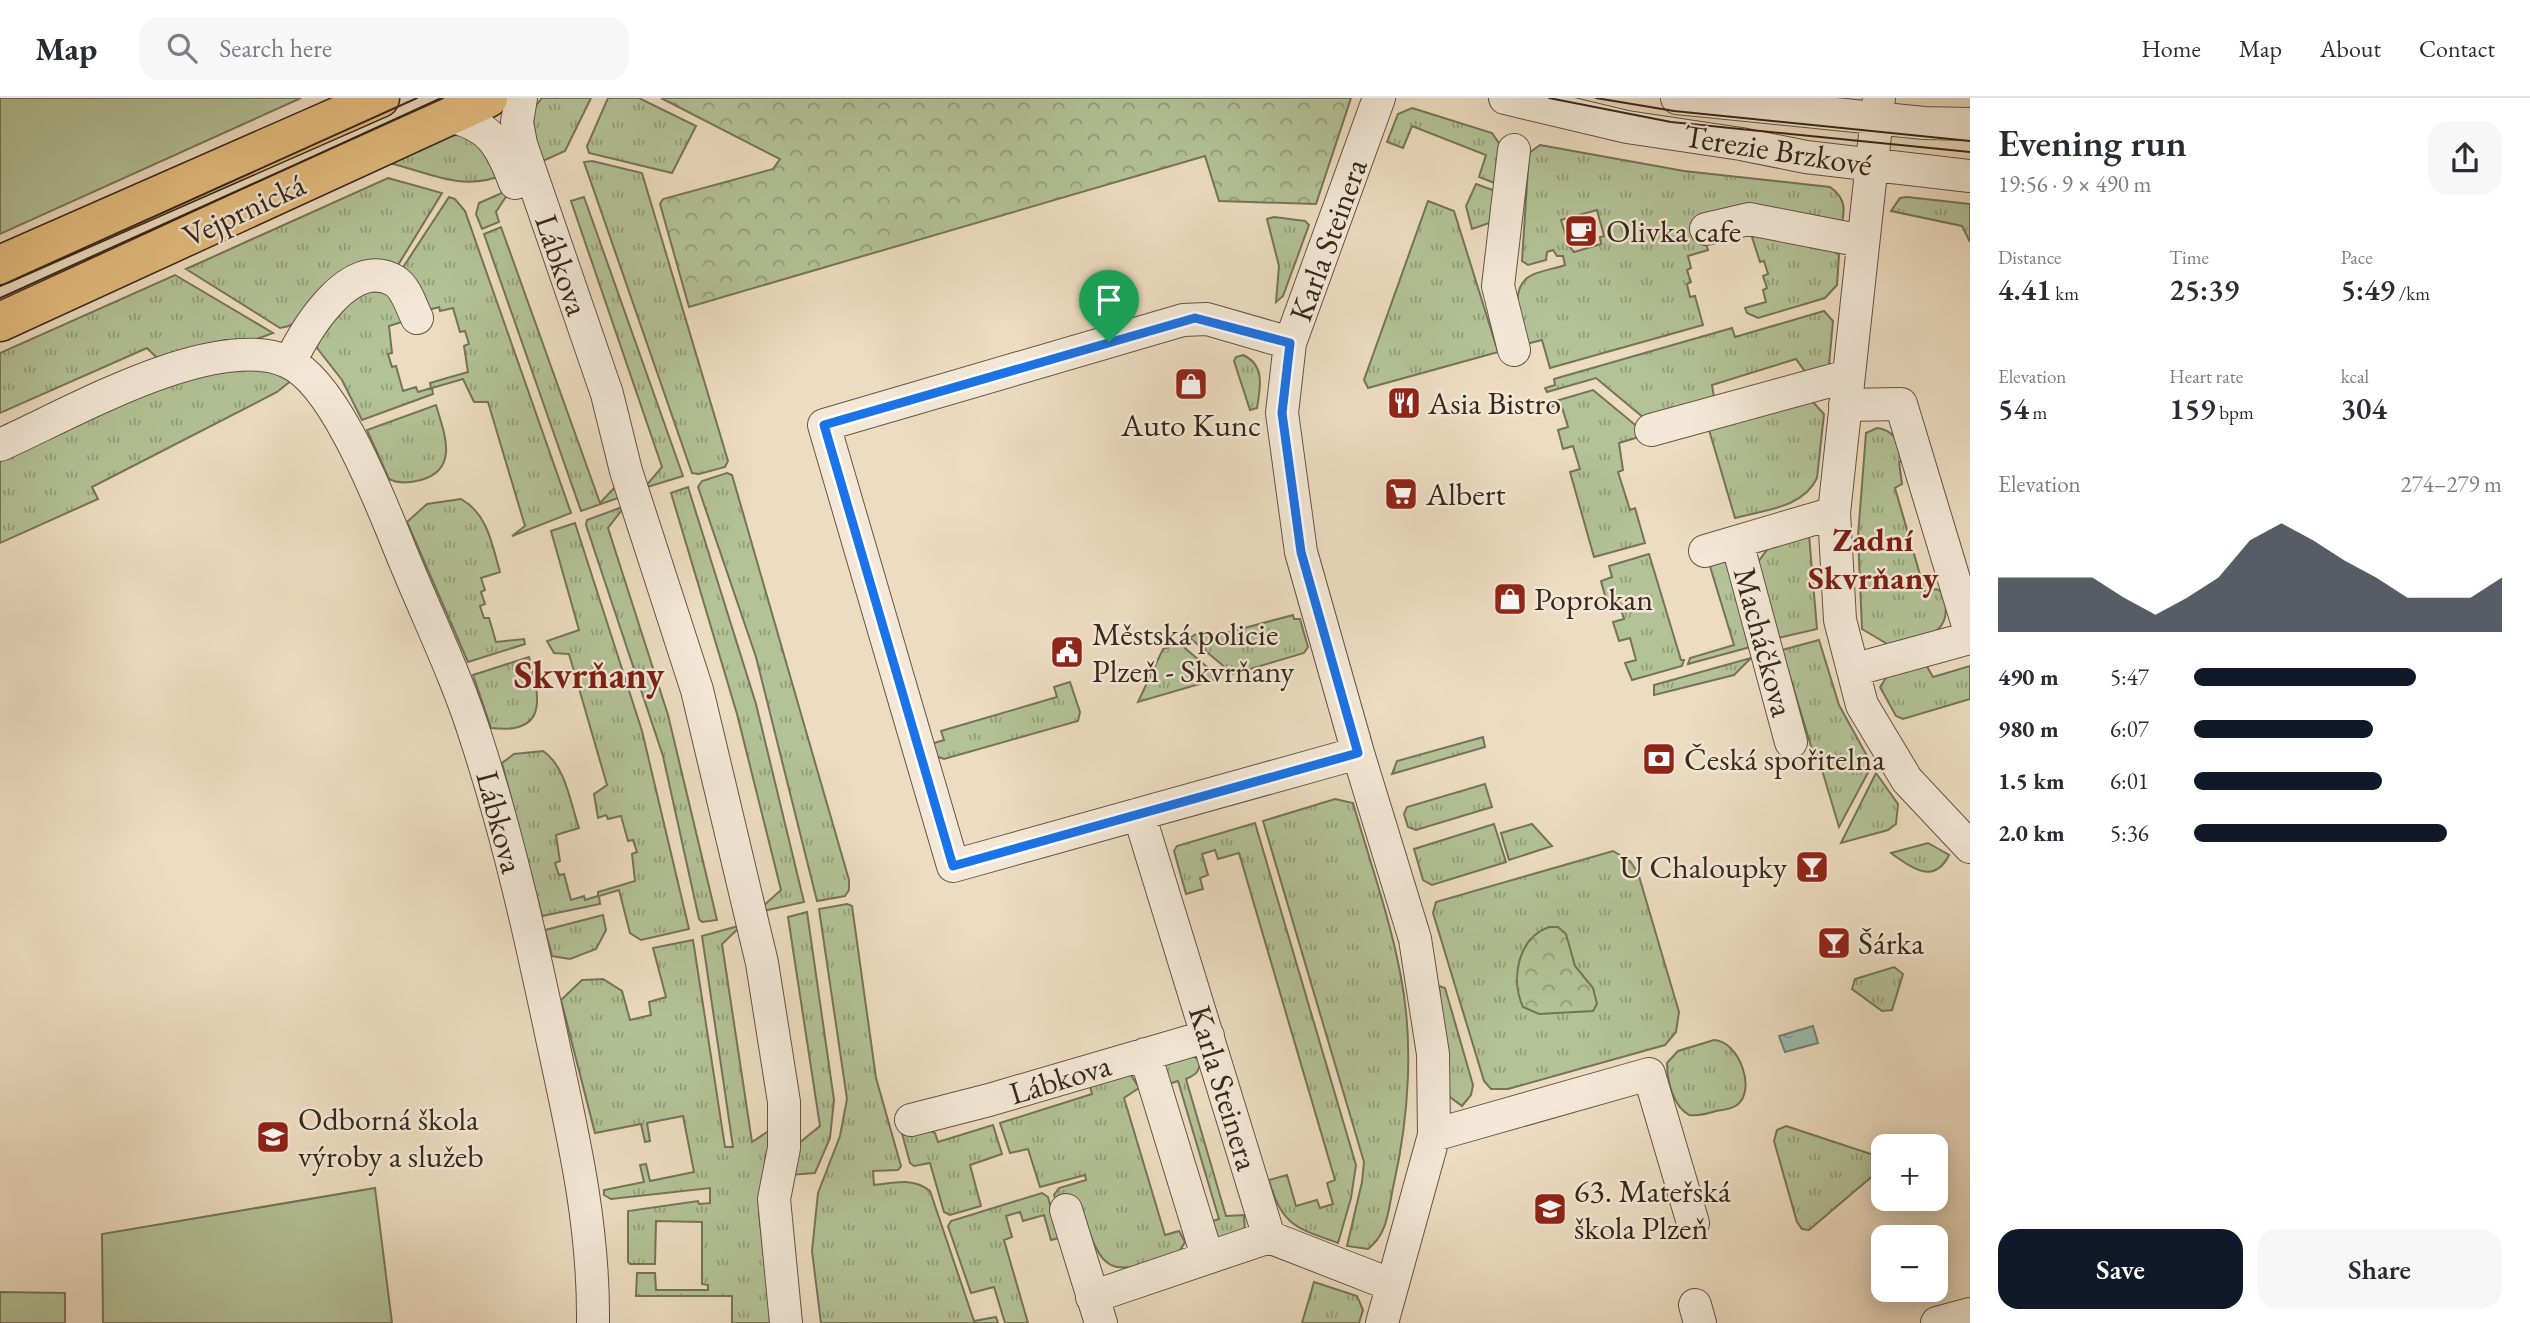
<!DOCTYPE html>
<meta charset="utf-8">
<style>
:root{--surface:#fff;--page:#f7f7f7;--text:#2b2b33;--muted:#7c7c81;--line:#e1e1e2;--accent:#111827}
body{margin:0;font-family:"EB Garamond",serif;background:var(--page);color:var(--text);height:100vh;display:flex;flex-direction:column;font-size:26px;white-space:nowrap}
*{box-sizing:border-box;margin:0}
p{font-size:23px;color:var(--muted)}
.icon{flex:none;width:38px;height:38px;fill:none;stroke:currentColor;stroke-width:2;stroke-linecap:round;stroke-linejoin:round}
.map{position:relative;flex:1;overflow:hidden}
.sheet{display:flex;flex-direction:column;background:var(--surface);width:560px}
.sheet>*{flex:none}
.tools{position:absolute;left:1871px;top:1036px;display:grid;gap:14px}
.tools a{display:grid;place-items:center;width:77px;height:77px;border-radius:14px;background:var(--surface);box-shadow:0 4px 18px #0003;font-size:35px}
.pin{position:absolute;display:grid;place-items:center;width:60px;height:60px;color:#fff;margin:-72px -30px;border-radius:50% 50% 50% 0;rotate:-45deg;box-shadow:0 0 7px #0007}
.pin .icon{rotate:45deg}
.round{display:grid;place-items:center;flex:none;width:74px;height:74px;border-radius:21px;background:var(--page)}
.summary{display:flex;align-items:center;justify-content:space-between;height:119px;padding:0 28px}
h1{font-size:38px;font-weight:600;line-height:52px}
.figures{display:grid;grid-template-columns:repeat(3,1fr);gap:10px;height:119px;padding:7px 28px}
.figures div{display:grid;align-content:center}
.figures b{font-size:30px;font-weight:600}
.figures small{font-size:19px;font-weight:400}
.figures p{font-size:19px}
.chart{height:196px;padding:14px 28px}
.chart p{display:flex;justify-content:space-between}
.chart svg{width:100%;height:126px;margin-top:7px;fill:var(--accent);opacity:.7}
.cta{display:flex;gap:14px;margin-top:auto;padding:14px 28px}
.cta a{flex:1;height:80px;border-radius:21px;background:var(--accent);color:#fff;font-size:28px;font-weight:600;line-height:80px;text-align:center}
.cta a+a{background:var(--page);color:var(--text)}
ul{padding:0 28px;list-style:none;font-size:23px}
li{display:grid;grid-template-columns:112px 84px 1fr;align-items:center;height:52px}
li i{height:18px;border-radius:9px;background:var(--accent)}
header{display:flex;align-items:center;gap:42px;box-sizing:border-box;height:98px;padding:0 35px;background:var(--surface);border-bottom:2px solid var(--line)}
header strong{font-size:33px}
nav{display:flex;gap:38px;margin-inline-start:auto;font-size:24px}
.search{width:490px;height:63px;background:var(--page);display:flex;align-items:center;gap:18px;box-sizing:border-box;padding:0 24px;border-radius:21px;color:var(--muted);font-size:26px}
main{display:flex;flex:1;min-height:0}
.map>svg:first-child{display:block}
.grass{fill:url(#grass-tufts);stroke:#767458;stroke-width:2;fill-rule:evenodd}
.forest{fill:url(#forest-crowns);stroke:#767458;stroke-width:2}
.garden{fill:#b3c297;stroke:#767458;stroke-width:2}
.water{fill:url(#water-ripples);stroke:#738072;stroke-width:2}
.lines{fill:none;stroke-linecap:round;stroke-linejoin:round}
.minor-casing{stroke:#655444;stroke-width:34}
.major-casing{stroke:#38271a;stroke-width:41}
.minor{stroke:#f3e8d7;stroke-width:32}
.major{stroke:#e6be80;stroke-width:38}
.tram{stroke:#38271a;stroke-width:2}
.route-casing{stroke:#fff;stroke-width:14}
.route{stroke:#1a73e8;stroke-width:9}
.labels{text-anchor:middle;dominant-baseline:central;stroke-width:5;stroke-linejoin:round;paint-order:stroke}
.street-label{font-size:32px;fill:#38271a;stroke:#f3e8d7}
.poi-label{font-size:32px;fill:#38271a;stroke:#f3e8d7;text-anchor:start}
.neighbourhood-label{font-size:33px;font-weight:bold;fill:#7a1f14;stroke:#f3e8d7}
.district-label{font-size:38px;font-weight:bold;fill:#7a1f14;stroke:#f3e8d7}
</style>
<header>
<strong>Map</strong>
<div class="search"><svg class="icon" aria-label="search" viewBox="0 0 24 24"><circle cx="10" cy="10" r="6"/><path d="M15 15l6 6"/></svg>Search here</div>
<nav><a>Home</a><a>Map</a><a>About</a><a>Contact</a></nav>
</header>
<main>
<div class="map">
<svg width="1970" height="1225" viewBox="0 0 1970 1225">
<defs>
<pattern id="grass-tufts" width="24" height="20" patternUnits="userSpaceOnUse" patternTransform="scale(1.75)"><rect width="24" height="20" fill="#b3c297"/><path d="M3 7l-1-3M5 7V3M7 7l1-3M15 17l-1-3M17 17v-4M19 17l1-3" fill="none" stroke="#939e7a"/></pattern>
<pattern id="forest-crowns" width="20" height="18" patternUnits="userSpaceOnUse" patternTransform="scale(1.75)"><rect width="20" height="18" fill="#b3c297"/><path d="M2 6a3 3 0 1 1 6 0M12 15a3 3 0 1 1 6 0" fill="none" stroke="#939e7a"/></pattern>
<pattern id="water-ripples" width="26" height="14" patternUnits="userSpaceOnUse" patternTransform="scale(1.75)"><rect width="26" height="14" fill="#9abcac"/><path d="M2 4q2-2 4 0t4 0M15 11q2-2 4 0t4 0" fill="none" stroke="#7f998b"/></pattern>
</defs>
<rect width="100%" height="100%" fill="#eddcc1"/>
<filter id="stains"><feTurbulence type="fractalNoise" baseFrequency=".00286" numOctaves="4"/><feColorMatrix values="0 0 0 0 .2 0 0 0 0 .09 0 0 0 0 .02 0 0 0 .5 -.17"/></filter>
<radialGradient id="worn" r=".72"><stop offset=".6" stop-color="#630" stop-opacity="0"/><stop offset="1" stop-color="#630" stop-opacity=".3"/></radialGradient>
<path class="grass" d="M542,0H591L565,53L534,67L530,15Z
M608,0H639L696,28L672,75L589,55L587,48Z
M1412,10L1492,35L1501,48L1497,86L1479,79L1486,57L1412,28L1403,50L1387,44L1398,16Z
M458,37L471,38L506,76C460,95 430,74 385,64L444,38Z
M1540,47L1684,73L1830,89C1843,98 1846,108 1842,124L1699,125L1708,152L1688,158L1691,170L1687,172L1691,184L1687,186L1690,199L1695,198L1703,227L1550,270L1542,242L1526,246C1521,228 1509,195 1527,180C1535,173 1555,171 1565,167L1563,158H1557L1553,152L1547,154L1546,162L1528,167L1522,163L1529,55ZM1597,112L1604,138L1600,139L1601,146L1574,154L1569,148L1561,122Z
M592,63L642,75L728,363L725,369L699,376L692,375L584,64Z
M388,80L442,95L395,172L289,228L280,230L186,171Z
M1476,86L1498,94L1495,123L1472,131L1466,108Z
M511,91L496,114L499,124L482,131L476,116L479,105Z
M449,99L455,101L465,113L571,415L512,438L525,428L488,304H474L463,281L432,290L433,296L362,322L342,282L317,250V241L344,205L368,193L392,195L405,223L389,228L392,255L388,256L392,269L396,268L403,293L416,289L418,294L431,290L430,285L468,274L464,248L469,246L465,233L460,234L453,210L440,213L439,209L425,213L400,174Z
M584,99L683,378L644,390L662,369L571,103Z
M1907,99L1970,106V144L1962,128L1891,113L1900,100Z
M1428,103L1454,113L1498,254L1368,290L1364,282Z
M1274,119L1305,123L1309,127L1283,198L1276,204L1279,168L1267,121Z
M501,129L600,405L617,387L621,399L581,413L484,136Z
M1763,135L1830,150L1839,157L1837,187L1825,200L1758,220L1747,215L1745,210L1766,204L1763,192L1767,190L1763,178L1768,176L1764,163L1760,164L1752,139Z
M175,177L273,235L254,242H225L162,259H156L147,250L0,315V255Z
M1824,213L1833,223L1829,267L1806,275L1796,261L1712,287L1714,299L1650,325L1596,280L1547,294L1545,290L1555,287L1554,281L1732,230L1735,239Z
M1243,257C1266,267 1260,290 1257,310L1250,312L1234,263L1236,259Z
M252,266L292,282L277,294L92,389L98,401L0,445V360L181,277Z
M1593,292L1639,330L1642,338L1619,345L1623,372L1618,374L1630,412L1635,410L1645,445L1594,459L1570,374L1580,371L1573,348L1563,351L1558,332L1568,329L1561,306L1550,309L1549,305Z
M1811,302L1824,316L1817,380C1803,410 1764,412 1735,420L1707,325Z
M436,307C444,335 460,371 421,382C410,385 399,386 389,381L367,332Z
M1877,330C1895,332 1900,346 1905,361L1899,364L1902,386L1895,390L1925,494L1936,491L1943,494C1956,539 1924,538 1889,547L1862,531L1858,438L1866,335Z
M727,375L732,377L849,782V792L845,798L817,803L756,559L698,389L702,383Z
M688,389L756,606L804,804L763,813L762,809L781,792L737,616L671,395Z
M461,401C488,416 492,447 500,474L481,480L485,492L481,494L485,506L480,508L484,520H489L496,544L524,541L525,546L468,564L407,424L427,406Z
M625,408L608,430L668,617L717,822L702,824L699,821L663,658L586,427L587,422Z
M575,425L642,633L689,831L641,842L630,835L619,792L599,798L600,806L542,818L502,665L514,656L543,653C566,669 570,704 579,730L556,737L560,763L555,765L559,777L564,776L571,802L584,798L585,802L598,798V794L635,783L632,756L637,754L633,742L628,743L621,718L608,721L606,717L598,720L594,696L607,687L569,556L554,555L547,543L579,532L551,433Z
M1809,437L1817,531L1774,541L1758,464L1772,445Z
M1649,456L1681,562H1684L1682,568L1632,582L1625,565L1636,562L1630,540L1619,543L1613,524L1624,521L1617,499L1606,501L1601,483L1612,479L1609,468Z
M1728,462L1754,548L1688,566L1690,560L1734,547L1709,465Z
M1293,517L1294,521H1300L1308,549L1304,555L1233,576L1190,540L1196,536H1222Z
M1819,542L1839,607L1872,667L1839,729L1817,655H1813L1782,552Z
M1179,545L1220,580L1138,604L1163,551Z
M529,559C540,599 549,637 491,630L473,577Z
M1751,560L1734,577L1654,597V587Z
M1925,565L1933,579L1970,568V601L1903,621L1896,618L1880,589L1888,577Z
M1070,584L1080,614L1078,623L944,661L930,656L928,647L944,642L941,633L1057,599L1054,589Z
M1483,639L1485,649L1392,676L1397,663Z
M1876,675L1898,706L1896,726L1888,732L1841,745Z
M1485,686L1492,709L1416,732L1408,729L1404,716L1407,709Z
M1335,701L1353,705C1369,761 1389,817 1400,874C1414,942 1409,1018 1394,1085C1388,1111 1389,1134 1368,1151L1347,1148L1362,1084L1364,1064L1263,723Z
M1255,725L1356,1067L1351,1100L1338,1145C1296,1130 1281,1127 1269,1082L1287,1077L1296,1108L1317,1102L1320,1110L1333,1106L1327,1085L1335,1082L1239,755L1218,761L1215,752L1202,756L1208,777L1200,780L1203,791L1186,796L1174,753L1177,748Z
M1494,726L1506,764L1432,787L1423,782L1414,751Z
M1532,726L1552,748L1509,762L1501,735Z
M1928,745L1949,757C1934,788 1910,769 1891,755Z
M1613,753L1630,763L1638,775L1679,914L1676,934L1665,947L1508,991H1491L1484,983L1433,815L1436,804Z
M847,806L852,808L876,980L901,1068L898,1072L873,1073L874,1087C894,1085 913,1079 930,1093L974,1223L996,1219L998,1225H821L812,1153L818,1095L840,1038L847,1001L819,811Z
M807,814L834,1002L830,1040L815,1075L790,1077L799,1045L820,1028L788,819Z
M603,817L606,832L596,851L570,861L552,858L545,832Z
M742,827L722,846L752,1044L773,1030L759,1115L772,1225H732V1198H636L637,1175H655L656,1192H708V1187L702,1186V1124L656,1123L655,1166H630L628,1164V1113L698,1103L699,1106L710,1105V1090L611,1101L604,1097V1092L644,1084L640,1067L646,1066L650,1083L694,1074L683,1018L647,1025L650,1043L645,1044L641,1026L595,1035L561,902L582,882L603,881L622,893L630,922L651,917L649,904L666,899L653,850L693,842L725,1049H733L702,838Z
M1894,869L1903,876L1892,912L1882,913L1852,891L1855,881Z
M1439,888L1445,890L1473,987L1471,997L1462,1008L1450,999L1447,992Z
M1714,942C1739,943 1757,992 1737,1007C1732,1011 1723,1012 1716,1013C1707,1016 1699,1018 1689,1017C1673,1008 1667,983 1667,965L1678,953Z
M1190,954L1200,964C1199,975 1195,977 1186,981L1226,1118L1244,1117L1245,1134L1217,1143L1206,1125L1219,1121L1178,983L1166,987L1159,970Z
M1128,972L1139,990L1124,1000L1165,1137L1179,1133L1185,1144L1178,1156C1108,1179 1102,1179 1081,1107L1059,1112L1054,1097L1059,1090L1086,1082L1085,1077L1040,1089L1028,1051L1010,1055L1000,1025L1092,996L1090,988Z
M897,1017L935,1035L938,1044L993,1027L1002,1056L970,1067L981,1108L950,1117L944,1114L930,1065L914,1068L910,1065Z
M1786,1028L1874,1057L1879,1067L1875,1076L1809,1132L1802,1131L1797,1124L1774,1043L1777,1032Z
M1042,1095L1048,1099L1059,1140L1051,1142L1044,1117L1023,1123L1020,1114L1006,1118L1012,1139L1004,1142L1028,1225H1005L994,1189L971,1195L948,1128L951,1123Z
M1314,1184L1357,1198L1363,1212L1359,1225H1302Z"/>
<path class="forest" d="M661,0H1351L1316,106L1219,103L1205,58L689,209L660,106L663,101L773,71L780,61Z
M1549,829H1558L1566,836L1575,868L1593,890L1597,906L1593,913L1539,916L1523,909C1510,881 1518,840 1549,829Z"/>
<path class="garden" d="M0,0H301L0,136Z
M375,1090L392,1225H103L102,1136Z
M0,1194L65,1195V1225H0Z"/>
<path class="water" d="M1813,928L1818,945L1785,954L1779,938Z"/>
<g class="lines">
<defs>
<path id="minor" d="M521,0L517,24L521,46L607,296L626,373L697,592L762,865L784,1004V1050L774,1101L786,1225
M1379,0L1290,245L1282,315L1301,454L1358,655L1415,841L1433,956L1434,1037L1382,1225
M1505,0L1627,29L1741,46L1806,59L1970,78
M1677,0L1924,25L1970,26
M1879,0L1834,415L1840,522L1862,607L1907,682L1970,749
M449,18C490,27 501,47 515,85
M1706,131L1749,121L1862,143
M1290,245L1207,221L1183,222L824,327L953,768L1358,655
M1514,252L1498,188L1514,52
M290,264C305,233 350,156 395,183C406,190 411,208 417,220
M1845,307L1901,306L1970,534
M1651,332L1848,278
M0,347C70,316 215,231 288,264C334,284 378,398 397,444C423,510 456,575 477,643C510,744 533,850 555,954C575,1046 594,1130 593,1225
M1737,444L1791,644
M1705,453L1834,415
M1853,572L1970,540
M1139,716L1269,1139L1392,1187
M1145,956L1207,1158
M911,1022L989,1002L1208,938
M1434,1037L1649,976L1693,1125
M1066,1112L1101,1225
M1092,1199L1269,1139
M1695,1207L1700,1225
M1937,1225L1970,1216"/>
<path id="major" d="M0,167L380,0
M0,224L488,0"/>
</defs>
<use href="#minor" class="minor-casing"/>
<use href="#major" class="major-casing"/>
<use href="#minor" class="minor"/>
<use href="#major" class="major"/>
<path class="tram" d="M1549,0L1671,24L1970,54
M1596,0L1674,13L1970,43
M0,188L417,0
M0,200L443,0"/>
</g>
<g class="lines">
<defs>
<path id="route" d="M1195,220L1290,245L1282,315L1301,454L1358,655L953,768L824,327Z"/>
</defs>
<use href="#route" class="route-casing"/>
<use href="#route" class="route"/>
</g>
<defs>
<symbol id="cafe-square" viewBox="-11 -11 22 22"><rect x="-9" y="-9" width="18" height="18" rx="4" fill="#8f2418" stroke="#f3e8d7"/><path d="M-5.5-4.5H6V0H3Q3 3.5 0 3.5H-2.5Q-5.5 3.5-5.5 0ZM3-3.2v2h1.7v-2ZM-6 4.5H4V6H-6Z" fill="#fff"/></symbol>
<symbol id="shop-square" viewBox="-11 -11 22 22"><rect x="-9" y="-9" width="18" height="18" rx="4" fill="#8f2418" stroke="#f3e8d7"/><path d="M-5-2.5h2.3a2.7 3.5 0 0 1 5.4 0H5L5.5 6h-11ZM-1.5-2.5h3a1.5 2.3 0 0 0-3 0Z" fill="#fff"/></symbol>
<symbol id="restaurant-square" viewBox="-11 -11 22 22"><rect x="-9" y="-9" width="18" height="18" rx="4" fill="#8f2418" stroke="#f3e8d7"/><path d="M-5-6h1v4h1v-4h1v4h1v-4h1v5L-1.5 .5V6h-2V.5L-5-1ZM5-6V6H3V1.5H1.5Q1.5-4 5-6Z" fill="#fff"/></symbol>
<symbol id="supermarket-square" viewBox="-11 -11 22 22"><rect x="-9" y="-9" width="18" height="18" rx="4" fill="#8f2418" stroke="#f3e8d7"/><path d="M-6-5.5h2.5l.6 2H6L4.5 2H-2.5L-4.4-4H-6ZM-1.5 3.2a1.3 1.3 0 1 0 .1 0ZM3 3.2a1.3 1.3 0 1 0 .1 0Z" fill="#fff"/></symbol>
<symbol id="civic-square" viewBox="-11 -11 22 22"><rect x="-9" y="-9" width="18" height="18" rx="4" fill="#8f2418" stroke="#f3e8d7"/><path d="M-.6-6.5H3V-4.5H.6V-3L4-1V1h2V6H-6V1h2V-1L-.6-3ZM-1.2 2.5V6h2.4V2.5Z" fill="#fff"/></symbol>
<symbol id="bank-square" viewBox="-11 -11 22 22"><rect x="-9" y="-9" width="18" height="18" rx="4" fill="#8f2418" stroke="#f3e8d7"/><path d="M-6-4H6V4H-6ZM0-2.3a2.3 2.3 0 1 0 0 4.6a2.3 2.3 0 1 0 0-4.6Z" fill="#fff"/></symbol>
<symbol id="bar-square" viewBox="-11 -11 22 22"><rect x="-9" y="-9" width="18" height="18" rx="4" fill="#8f2418" stroke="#f3e8d7"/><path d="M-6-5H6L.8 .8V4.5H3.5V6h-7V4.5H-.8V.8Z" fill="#fff"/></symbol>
<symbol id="school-square" viewBox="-11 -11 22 22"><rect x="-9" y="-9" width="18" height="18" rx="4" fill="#8f2418" stroke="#f3e8d7"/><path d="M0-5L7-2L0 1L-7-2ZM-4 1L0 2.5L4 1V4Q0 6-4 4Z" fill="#fff"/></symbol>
</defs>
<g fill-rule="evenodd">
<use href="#cafe-square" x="1562" y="114" width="38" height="38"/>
<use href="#shop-square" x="1172" y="267" width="38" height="38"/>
<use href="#restaurant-square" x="1385" y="286" width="38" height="38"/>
<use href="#supermarket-square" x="1382" y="377" width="38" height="38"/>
<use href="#shop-square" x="1491" y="482" width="38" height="38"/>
<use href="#civic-square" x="1048" y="535" width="38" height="38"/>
<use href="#bank-square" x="1640" y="642" width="38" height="38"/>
<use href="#bar-square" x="1793" y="750" width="38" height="38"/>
<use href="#bar-square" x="1815" y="826" width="38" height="38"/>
<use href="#school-square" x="254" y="1020" width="38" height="38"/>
<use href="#school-square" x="1531" y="1092" width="38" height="38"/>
</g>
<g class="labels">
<g class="street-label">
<text transform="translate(1778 52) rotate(9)">Terezie Brzkové</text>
<text transform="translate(244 112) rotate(-25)">Vejprnická</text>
<text transform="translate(1328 142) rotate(-70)">Karla Steinera</text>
<text transform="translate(562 167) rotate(71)">Lábkova</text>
<text transform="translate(1764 544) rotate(75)">Macháčkova</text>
<text transform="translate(500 724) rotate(75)">Lábkova</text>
<text transform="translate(1060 981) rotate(-17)">Lábkova</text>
<text transform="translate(1224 990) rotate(73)">Karla Steinera</text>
</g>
<g class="poi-label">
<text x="1606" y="133">Olivka cafe</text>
<text x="1428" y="305">Asia Bistro</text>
<text x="1191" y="327" text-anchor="middle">Auto Kunc</text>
<text x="1426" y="396">Albert</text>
<text x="1534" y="501">Poprokan</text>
<text x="1092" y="536">Městská policie<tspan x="1092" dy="37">Plzeň - Skvrňany</tspan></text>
<text x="1684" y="661">Česká spořitelna</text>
<text x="1787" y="769" text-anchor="end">U Chaloupky</text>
<text x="1858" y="845">Šárka</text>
<text x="298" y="1021">Odborná škola<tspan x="298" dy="37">výroby a služeb</tspan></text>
<text x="1574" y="1093">63. Mateřská<tspan x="1574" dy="37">škola Plzeň</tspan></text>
</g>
<g class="neighbourhood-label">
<text x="1873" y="441">Zadní<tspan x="1873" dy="38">Skvrňany</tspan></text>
</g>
<g class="district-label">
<text x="589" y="576">Skvrňany</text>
</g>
</g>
<rect width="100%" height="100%" filter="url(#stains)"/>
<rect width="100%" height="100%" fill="url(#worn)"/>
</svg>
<div class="tools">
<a>+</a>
<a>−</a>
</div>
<div class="pin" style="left:1109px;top:244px;background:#1e9e55"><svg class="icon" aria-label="arrive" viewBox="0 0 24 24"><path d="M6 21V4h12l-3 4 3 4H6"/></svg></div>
</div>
<section class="sheet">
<div class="summary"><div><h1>Evening run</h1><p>19:56 · 9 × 490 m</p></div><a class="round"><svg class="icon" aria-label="share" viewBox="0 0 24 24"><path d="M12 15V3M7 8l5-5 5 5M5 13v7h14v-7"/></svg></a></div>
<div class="figures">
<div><p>Distance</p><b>4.41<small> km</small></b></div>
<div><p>Time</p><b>25:39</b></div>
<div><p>Pace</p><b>5:49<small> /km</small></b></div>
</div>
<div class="figures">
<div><p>Elevation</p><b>54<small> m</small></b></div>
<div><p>Heart rate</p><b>159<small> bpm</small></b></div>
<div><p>kcal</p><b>304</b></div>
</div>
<div class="chart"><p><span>Elevation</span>274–279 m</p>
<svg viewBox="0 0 160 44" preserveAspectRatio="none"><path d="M0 44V25L10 25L20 25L30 25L40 32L50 38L60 32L70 25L80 12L90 6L100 12L110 19L120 25L130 32L140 32L150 32L160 25V44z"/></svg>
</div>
<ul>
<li><b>490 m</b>5:47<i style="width:72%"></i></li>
<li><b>980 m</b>6:07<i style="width:58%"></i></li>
<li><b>1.5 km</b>6:01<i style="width:61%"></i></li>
<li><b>2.0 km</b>5:36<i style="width:82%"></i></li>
</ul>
<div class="cta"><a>Save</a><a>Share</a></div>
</section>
</main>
